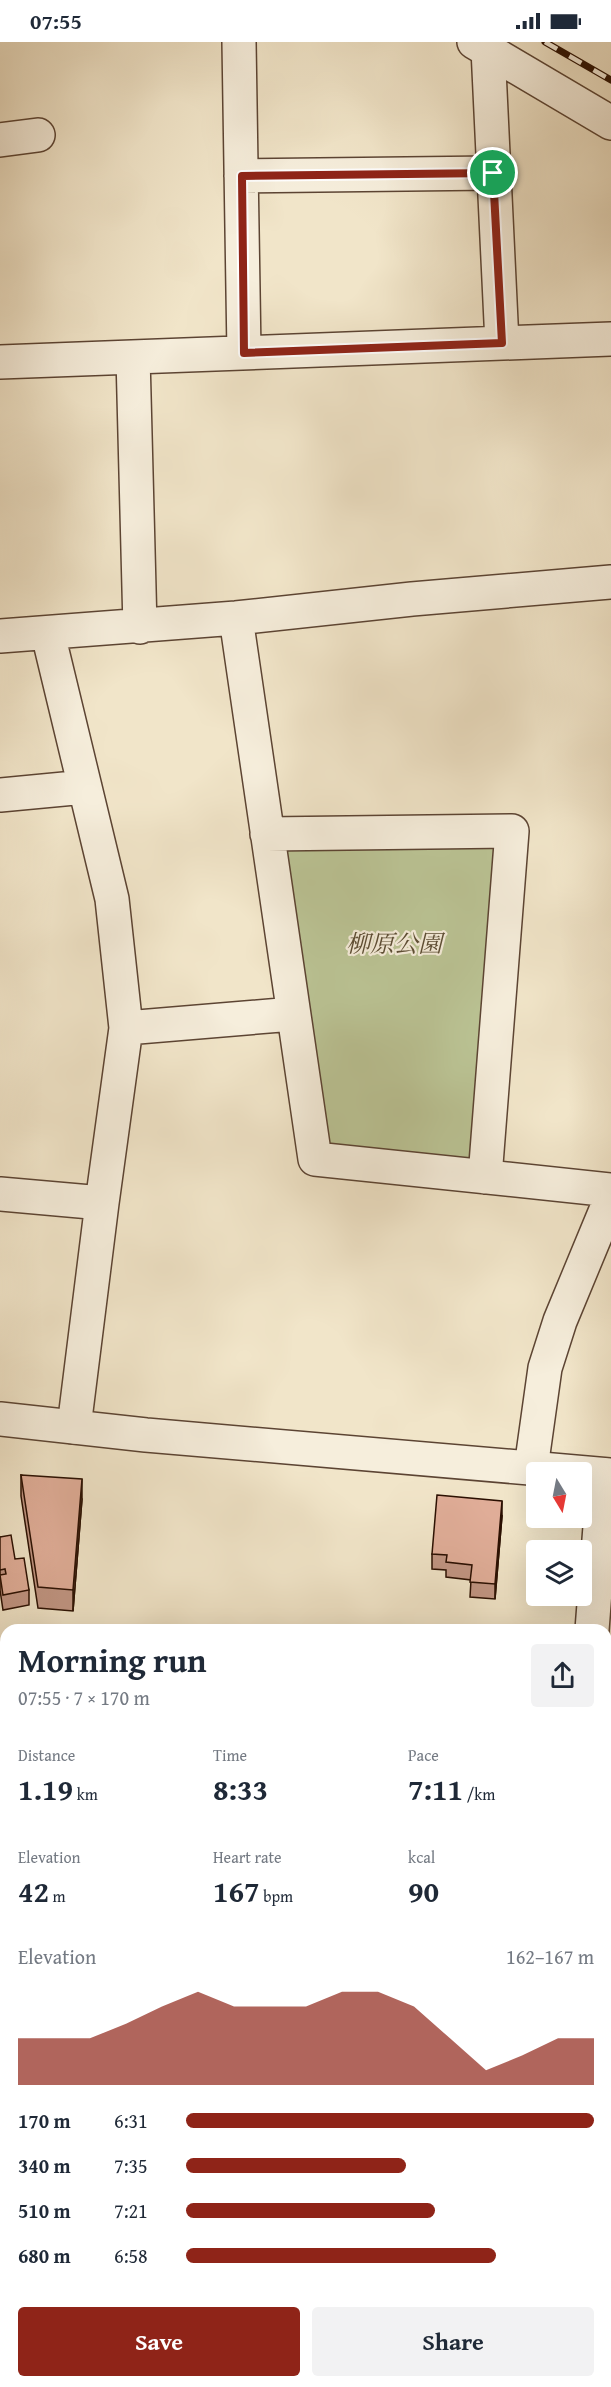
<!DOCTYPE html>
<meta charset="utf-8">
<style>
:root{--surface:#fff;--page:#f2f2f3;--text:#1f2937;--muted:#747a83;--accent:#8f2418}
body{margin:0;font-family:"Gentium Book Plus","Noto Serif JP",serif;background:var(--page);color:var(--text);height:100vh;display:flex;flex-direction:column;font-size:22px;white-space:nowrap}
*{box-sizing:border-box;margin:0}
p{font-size:20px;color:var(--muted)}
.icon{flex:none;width:33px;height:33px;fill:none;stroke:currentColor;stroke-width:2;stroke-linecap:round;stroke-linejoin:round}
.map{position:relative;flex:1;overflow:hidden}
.drawer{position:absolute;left:0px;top:1582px;width:612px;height:764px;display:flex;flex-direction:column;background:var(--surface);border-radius:18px 18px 0 0;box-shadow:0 6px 24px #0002}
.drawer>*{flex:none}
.needle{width:39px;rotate:170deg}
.fabs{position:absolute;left:526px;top:1420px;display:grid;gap:12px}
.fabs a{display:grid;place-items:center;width:66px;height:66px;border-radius:6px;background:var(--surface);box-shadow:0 6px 24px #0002;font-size:30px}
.pin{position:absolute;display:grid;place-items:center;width:51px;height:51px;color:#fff;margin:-26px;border:3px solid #fff;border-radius:50%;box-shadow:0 2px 6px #0007}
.round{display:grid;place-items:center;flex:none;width:63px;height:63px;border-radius:6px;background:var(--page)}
.overview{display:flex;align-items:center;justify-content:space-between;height:102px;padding:0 18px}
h1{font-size:33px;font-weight:700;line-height:45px}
.metrics{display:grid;grid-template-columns:repeat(3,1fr);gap:9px;height:102px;padding:6px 18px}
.metrics div{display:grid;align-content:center}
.metrics b{font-size:30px;font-weight:700}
.metrics small{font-size:16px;font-weight:400}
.metrics p{font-size:16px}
.chart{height:168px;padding:12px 18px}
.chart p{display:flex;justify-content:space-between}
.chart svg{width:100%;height:108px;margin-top:6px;fill:var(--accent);opacity:.7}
.primary-button{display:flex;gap:12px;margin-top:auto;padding:12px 18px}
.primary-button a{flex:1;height:69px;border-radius:6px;background:var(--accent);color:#fff;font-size:24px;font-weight:700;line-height:69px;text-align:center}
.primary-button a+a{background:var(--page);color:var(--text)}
ul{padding:0 18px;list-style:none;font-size:20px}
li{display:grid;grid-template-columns:96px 72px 1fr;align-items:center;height:45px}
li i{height:15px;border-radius:8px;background:var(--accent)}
.status{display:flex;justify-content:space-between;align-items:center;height:42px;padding:0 30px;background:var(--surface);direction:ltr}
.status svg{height:16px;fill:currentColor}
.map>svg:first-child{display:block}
.green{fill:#bbc495;stroke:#726a4b;stroke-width:1.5}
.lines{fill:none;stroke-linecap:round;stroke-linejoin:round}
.minor-casing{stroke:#5c4433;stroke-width:36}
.tertiary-casing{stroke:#5c4433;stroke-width:36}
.minor{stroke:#f6eedc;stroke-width:33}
.tertiary{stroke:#f6eedc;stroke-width:33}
.rail-casing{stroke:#2a0f01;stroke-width:7}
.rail{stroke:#f6eedc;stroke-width:4.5;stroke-dasharray:14;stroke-linecap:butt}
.wall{fill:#c19583;stroke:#2a0f01;stroke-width:1.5}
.shaded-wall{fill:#9d796a;stroke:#2a0f01;stroke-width:1.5}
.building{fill:#e0ad98;stroke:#2a0f01;stroke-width:1.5}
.route-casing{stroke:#fff;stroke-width:12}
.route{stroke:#8f2418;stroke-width:8}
.labels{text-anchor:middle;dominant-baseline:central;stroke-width:4.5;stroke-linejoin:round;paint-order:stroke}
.park-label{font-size:24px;font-style:italic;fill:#5d4e35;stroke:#f6eedc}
</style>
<div class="status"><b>07:55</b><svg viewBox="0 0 49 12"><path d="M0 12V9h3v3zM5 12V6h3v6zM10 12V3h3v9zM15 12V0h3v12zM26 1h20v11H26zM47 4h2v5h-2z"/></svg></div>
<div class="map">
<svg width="611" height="2345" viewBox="0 0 611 2345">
<rect width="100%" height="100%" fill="#f1e5c9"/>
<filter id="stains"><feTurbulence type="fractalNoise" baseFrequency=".00333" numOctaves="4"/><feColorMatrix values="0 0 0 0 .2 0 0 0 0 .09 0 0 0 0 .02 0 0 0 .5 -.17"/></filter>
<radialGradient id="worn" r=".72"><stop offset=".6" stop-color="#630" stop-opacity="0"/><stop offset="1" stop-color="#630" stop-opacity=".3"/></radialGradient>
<path class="green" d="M512,789L485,1135L315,1117L267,792Z"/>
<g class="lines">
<defs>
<path id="minor" d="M239,0L244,311
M474,0L611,81
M488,7L502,301
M0,98L38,93
M241,134L493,131
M133,315L140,585
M0,320L611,297
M236,576L315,1117L611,1148
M48,592L112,857L126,986L102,1161L74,1385
M0,594L236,576L412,557L611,540
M0,753L85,745
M267,792L512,789L485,1135
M126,986L293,972
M0,1152L102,1161
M531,1426L545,1326L560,1279L611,1156
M592,1588L604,1433
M0,1720H6
M606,1756L611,1757
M0,1981H6
M606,2034L611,2079
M0,2239L6,2269
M20,2340L21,2345
M307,2340L308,2345
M562,2345L603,2340"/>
<path id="tertiary" d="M0,1377L146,1393L611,1433"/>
</defs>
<use href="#minor" class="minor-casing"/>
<use href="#tertiary" class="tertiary-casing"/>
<use href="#minor" class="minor"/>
<use href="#tertiary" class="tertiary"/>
<defs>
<path id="rail" d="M545,0L611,38"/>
</defs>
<use href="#rail" class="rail-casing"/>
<use href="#rail" class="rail"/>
</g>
<path class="wall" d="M21,1433L82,1457L73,1569L38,1566L21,1454Z
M502,1474L495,1557L470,1555L471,1538L446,1535V1528L432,1527V1512Z
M0,1495L15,1517L29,1548V1563L3,1568L0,1548Z
M0,1637L6,1638V1699L0,1698Z
M606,1676H611V1733H606Z
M606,2237L611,2268V2277H609L611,2297V2325L606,2326Z
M116,2340H160L161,2345H117Z
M326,2340H368V2345H327Z
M457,2340H493L457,2344Z"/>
<path class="shaded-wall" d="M82,1437V1457L73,1569V1548Z
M502,1459V1474L495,1557V1542Z"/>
<path class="building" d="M21,1433L82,1437L73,1548L38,1545Z
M437,1453L502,1459L495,1542L470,1540L472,1523L446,1520L447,1513L432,1512Z
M11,1493L15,1517L24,1516L29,1548L3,1553L0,1533L6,1532L5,1527L0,1528V1495Z
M0,1637L6,1638V1684L0,1683Z
M606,1676H611V1718H606Z
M606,2237H608L611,2268L606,2269Z
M606,2269H608L611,2297V2310L606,2311Z
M38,2340H65L66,2344L39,2345Z
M97,2340H108V2345H68Z
M119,2340H160L161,2345H121Z"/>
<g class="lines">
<defs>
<path id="route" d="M493,131L502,301L244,311L242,134Z"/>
</defs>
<use href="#route" class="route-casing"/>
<use href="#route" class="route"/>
</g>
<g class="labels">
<g class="park-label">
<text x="394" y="901">柳原公園</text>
</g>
</g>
<rect width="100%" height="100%" filter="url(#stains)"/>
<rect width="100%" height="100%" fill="url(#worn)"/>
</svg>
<div class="fabs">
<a><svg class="needle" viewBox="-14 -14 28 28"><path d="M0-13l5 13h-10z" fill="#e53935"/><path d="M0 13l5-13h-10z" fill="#747a83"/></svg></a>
<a><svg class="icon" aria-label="layers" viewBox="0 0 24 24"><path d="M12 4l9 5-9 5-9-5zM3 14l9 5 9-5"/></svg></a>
</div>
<div class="pin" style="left:493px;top:131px;background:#1e9e55"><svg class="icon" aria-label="arrive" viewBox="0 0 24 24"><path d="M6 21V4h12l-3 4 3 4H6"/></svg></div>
<section class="drawer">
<div class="overview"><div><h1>Morning run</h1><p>07:55 · 7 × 170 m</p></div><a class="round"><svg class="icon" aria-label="share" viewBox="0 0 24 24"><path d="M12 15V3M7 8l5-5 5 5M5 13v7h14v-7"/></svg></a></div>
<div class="metrics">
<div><p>Distance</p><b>1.19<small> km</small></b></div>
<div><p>Time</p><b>8:33</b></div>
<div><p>Pace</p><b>7:11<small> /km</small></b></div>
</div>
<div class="metrics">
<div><p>Elevation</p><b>42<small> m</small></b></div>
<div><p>Heart rate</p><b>167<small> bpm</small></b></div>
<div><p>kcal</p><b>90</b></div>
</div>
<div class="chart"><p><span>Elevation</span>162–167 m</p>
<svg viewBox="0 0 160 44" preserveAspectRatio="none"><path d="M0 44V25L10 25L20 25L30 19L40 12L50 6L60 12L70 12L80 12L90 6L100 6L110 12L120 25L130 38L140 32L150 25L160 25V44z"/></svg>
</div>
<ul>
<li><b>170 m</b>6:31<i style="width:100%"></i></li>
<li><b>340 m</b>7:35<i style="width:54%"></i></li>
<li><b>510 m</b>7:21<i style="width:61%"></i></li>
<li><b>680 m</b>6:58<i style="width:76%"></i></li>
</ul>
<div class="primary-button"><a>Save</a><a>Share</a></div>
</section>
</div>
